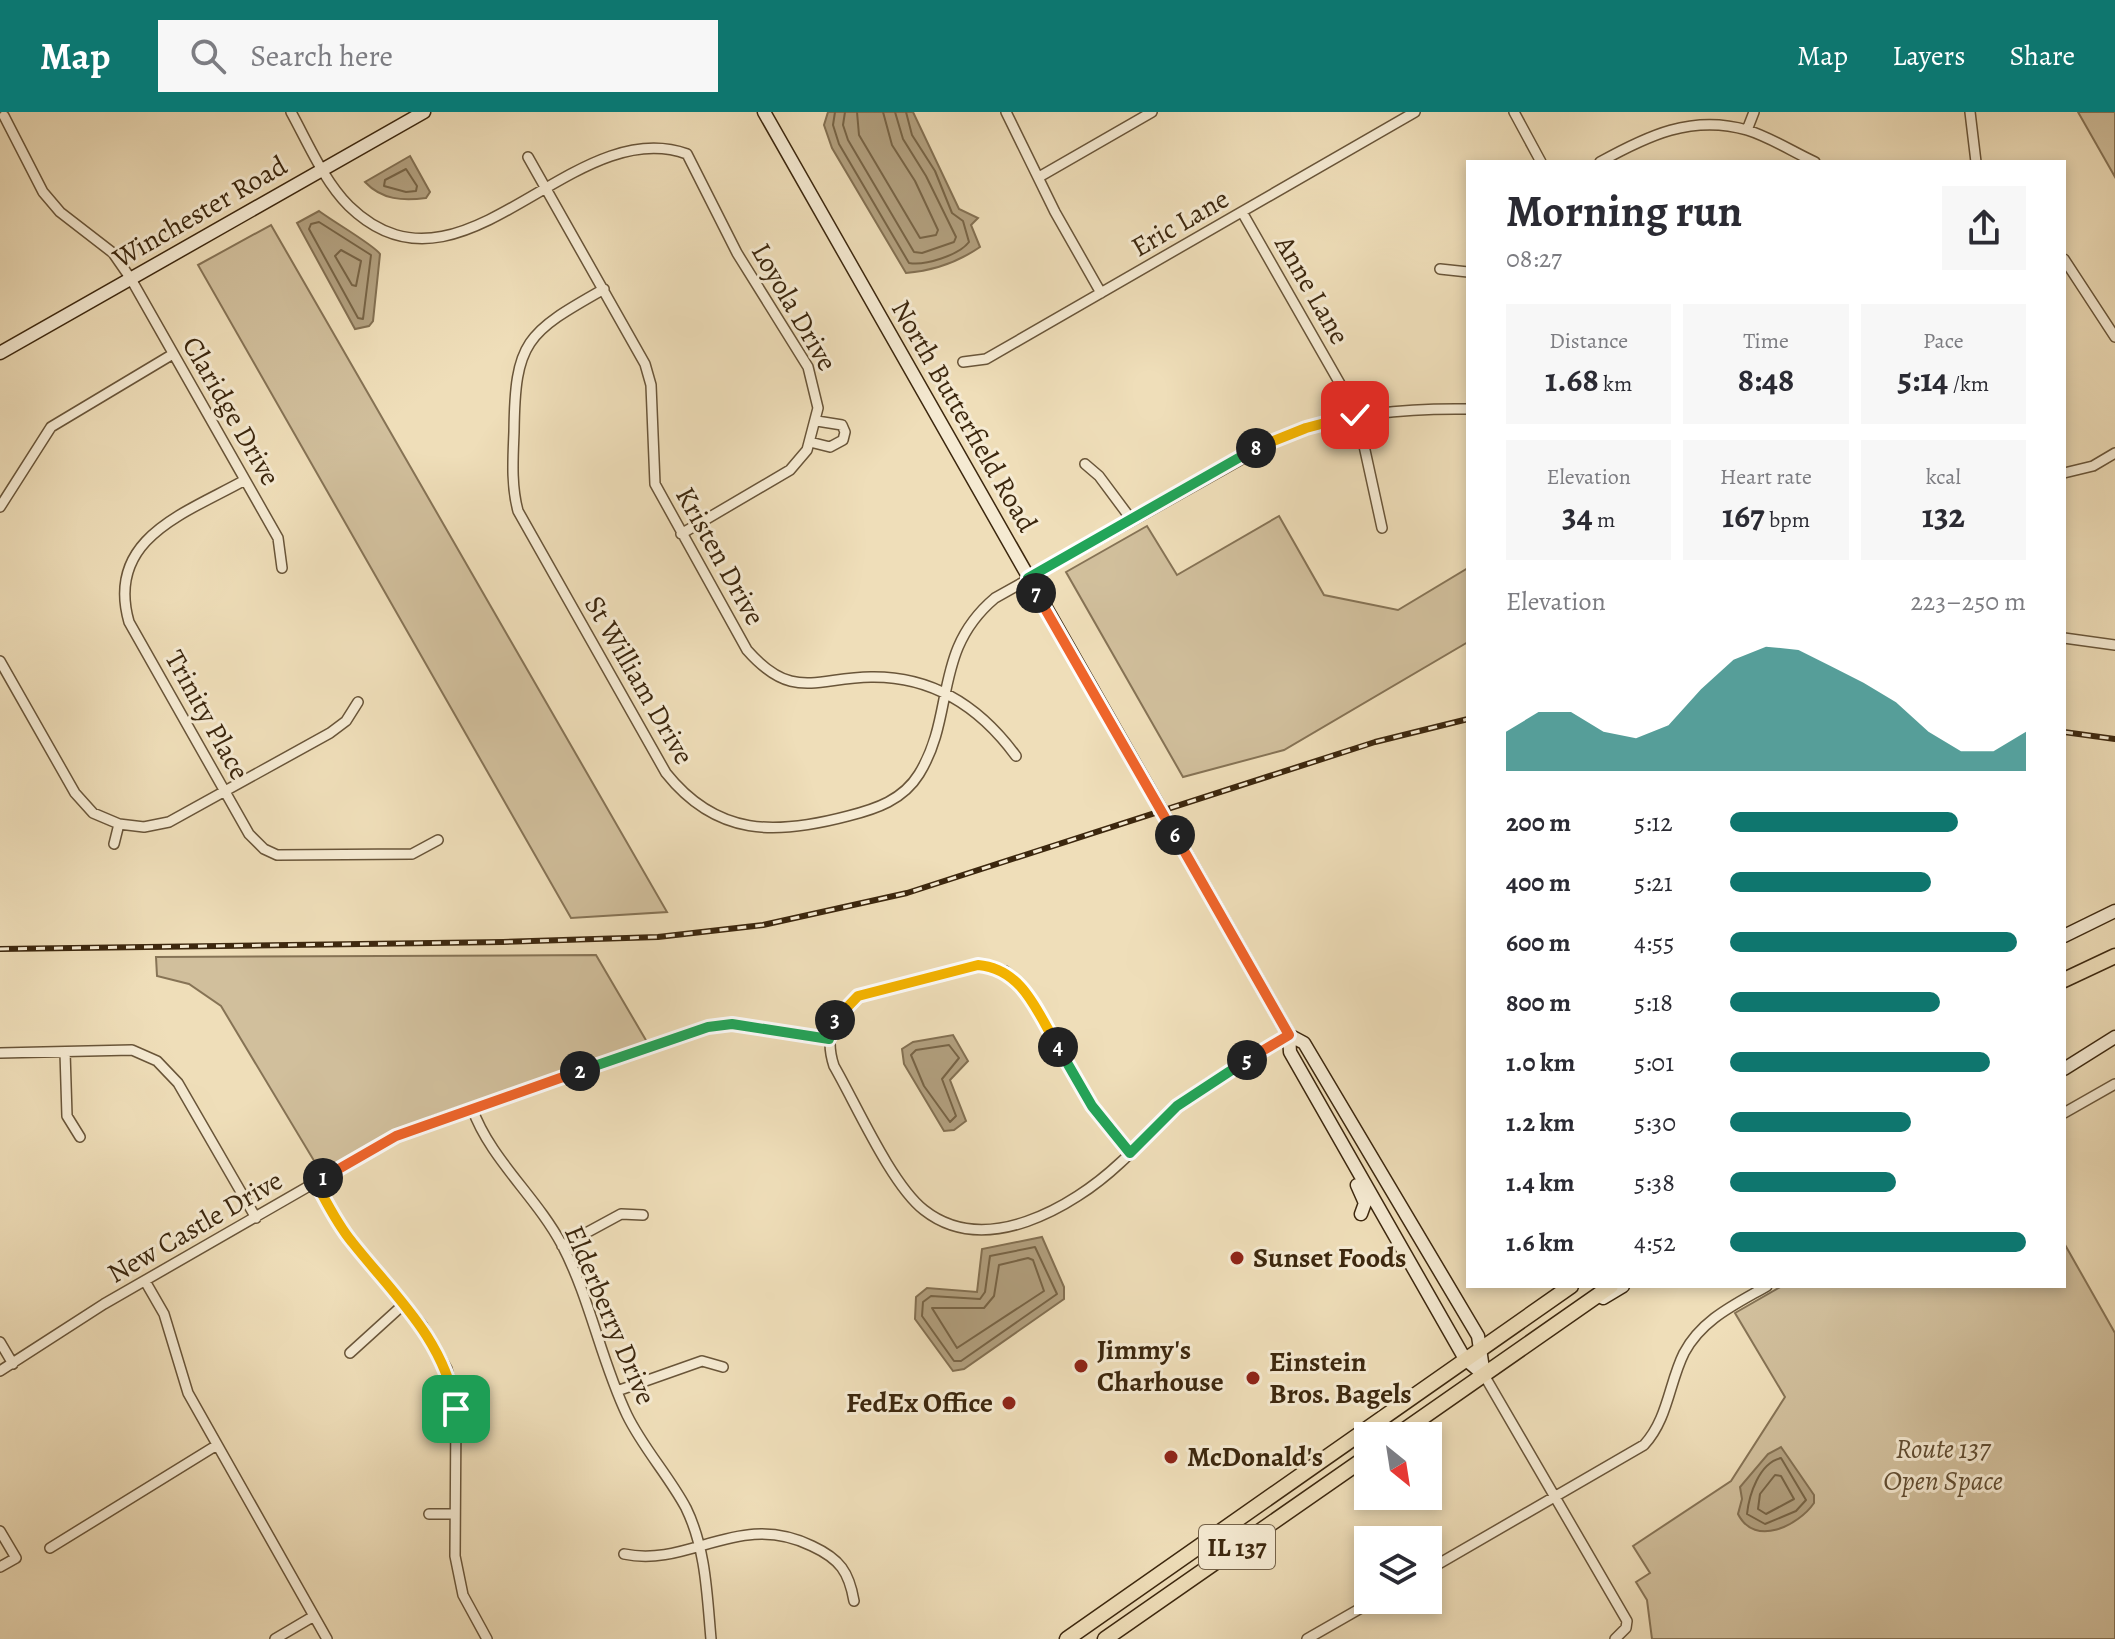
<!DOCTYPE html>
<meta charset="utf-8">
<style>
:root{--surface:#fff;--page:#f7f7f7;--text:#2b2b33;--muted:#7c7c81;--accent:#0f766e}
body{margin:0;font-family:Alegreya,serif;background:var(--page);color:var(--text);height:100vh;display:flex;flex-direction:column;font-size:30px;white-space:nowrap}
*{box-sizing:border-box;margin:0}
p{font-size:26px;color:var(--muted)}
.icon{flex:none;width:44px;height:44px;fill:none;stroke:currentColor;stroke-width:2;stroke-linecap:round;stroke-linejoin:round}
.map{position:relative;flex:1;overflow:hidden}
.details{position:absolute;left:1466px;top:48px;width:600px;height:1128px;display:flex;flex-direction:column;background:var(--surface);border-radius:0px;box-shadow:0 4px 12px #0003}
.details>*{flex:none}
.needle{width:52px;rotate:150deg}
.buttons{position:absolute;left:1354px;top:1310px;display:grid;gap:16px}
.buttons a{display:grid;place-items:center;width:88px;height:88px;border-radius:0px;background:var(--surface);box-shadow:0 4px 12px #0003;font-size:40px}
.pin{position:absolute;display:grid;place-items:center;width:68px;height:68px;color:#fff;margin:-34px;border-radius:16px;box-shadow:0 4px 12px #0006}
.km{position:absolute;width:40px;height:40px;margin:-20px;border-radius:50%;background:#222;color:#fff;font-size:22px;line-height:40px;text-align:center}
.round{display:grid;place-items:center;flex:none;width:84px;height:84px;border-radius:0px;background:var(--page)}
.headline{display:flex;align-items:center;justify-content:space-between;height:136px;padding:0 40px}
h1{font-size:44px;font-weight:700;line-height:60px}
.stats{display:grid;grid-template-columns:repeat(3,1fr);gap:12px;height:136px;padding:8px 40px}
.stats div{display:grid;align-content:center;border-radius:0px;background:var(--page);text-align:center}
.stats b{font-size:34px;font-weight:700}
.stats small{font-size:22px;font-weight:400}
.stats p{font-size:22px}
.chart{height:224px;padding:16px 40px}
.chart p{display:flex;justify-content:space-between}
.chart svg{width:100%;height:144px;margin-top:8px;fill:var(--accent);opacity:.7}
ul{padding:0 40px;list-style:none;font-size:26px}
li{display:grid;grid-template-columns:128px 96px 1fr;align-items:center;height:60px}
li i{height:20px;border-radius:10px;background:var(--accent)}
header{display:flex;align-items:center;gap:48px;box-sizing:border-box;height:112px;padding:0 40px;background:var(--accent);color:#fff}
header strong{font-size:38px}
nav{display:flex;gap:44px;margin-inline-start:auto;font-size:28px}
.search{width:560px;height:72px;background:var(--page);display:flex;align-items:center;gap:20px;box-sizing:border-box;padding:0 28px;border-radius:0px;color:var(--muted);font-size:30px}
.map>svg:first-child{display:block}
.green{fill:#d1bf9c;stroke:#867355;stroke-width:2}
.water{fill:#b2a07f;stroke:#837052;stroke-width:2}
.lines{fill:none;stroke-linecap:round;stroke-linejoin:round}
.shore{stroke:#776446;stroke-width:2}
.minor-casing{stroke:#695539;stroke-width:12}
.secondary-casing{stroke:#3c270e;stroke-width:15}
.primary-casing{stroke:#3c270e;stroke-width:17}
.minor{stroke:#f5ead2;stroke-width:9}
.secondary{stroke:#f5ead2;stroke-width:12}
.primary{stroke:#efdeb9;stroke-width:14}
.rail-casing{stroke:#3c270e;stroke-width:6}
.rail{stroke:#f5ead2;stroke-width:3;stroke-dasharray:9;stroke-linecap:butt}
.split-1-casing{stroke:#fff;stroke-width:16}
.split-2-casing{stroke:#fff;stroke-width:16}
.split-3-casing{stroke:#fff;stroke-width:16}
.split-4-casing{stroke:#fff;stroke-width:16}
.split-5-casing{stroke:#fff;stroke-width:16}
.split-6-casing{stroke:#fff;stroke-width:16}
.split-7-casing{stroke:#fff;stroke-width:16}
.split-8-casing{stroke:#fff;stroke-width:16}
.split-9-casing{stroke:#fff;stroke-width:16}
.split-1{stroke:#f5b400;stroke-width:10}
.split-2{stroke:#f0652b;stroke-width:10}
.split-3{stroke:#22a559;stroke-width:10}
.split-4{stroke:#f5b400;stroke-width:10}
.split-5{stroke:#22a559;stroke-width:10}
.split-6{stroke:#f0652b;stroke-width:10}
.split-7{stroke:#f0652b;stroke-width:10}
.split-8{stroke:#22a559;stroke-width:10}
.split-9{stroke:#f5b400;stroke-width:10}
.poi-dot{fill:#8f2418;stroke:#f5ead2;stroke-width:3}
.labels{text-anchor:middle;dominant-baseline:central;stroke-width:6;stroke-linejoin:round;paint-order:stroke}
.shield{fill:#f5ead2;stroke:#746249;stroke-width:2}
.shield-label{font-size:26px;font-weight:bold;fill:#3c270e}
.street-label{font-size:28px;fill:#3c270e;stroke:#f5ead2}
.poi-label{font-size:28px;font-weight:bold;fill:#3c270e;stroke:#f5ead2;text-anchor:start}
.park-label{font-size:28px;font-style:italic;fill:#614d32;stroke:#f5ead2}
</style>
<header>
<strong>Map</strong>
<div class="search"><svg class="icon" aria-label="search" viewBox="0 0 24 24"><circle cx="10" cy="10" r="6"/><path d="M15 15l6 6"/></svg>Search here</div>
<nav><a>Map</a><a>Layers</a><a>Share</a></nav>
</header>
<div class="map">
<svg width="2115" height="1527" viewBox="0 0 2115 1527">
<rect width="100%" height="100%" fill="#efdeb9"/>
<filter id="stains"><feTurbulence type="fractalNoise" baseFrequency=".0025" numOctaves="4"/><feColorMatrix values="0 0 0 0 .2 0 0 0 0 .09 0 0 0 0 .02 0 0 0 .5 -.17"/></filter>
<radialGradient id="worn" r=".72"><stop offset=".6" stop-color="#630" stop-opacity="0"/><stop offset="1" stop-color="#630" stop-opacity=".3"/></radialGradient>
<path class="green" d="M2078,0H2115V65Z
M271,113L667,800L571,806L198,153Z
M1279,404L1324,483L1398,498L1468,456V530L1284,638L1183,665L1066,460L1147,414L1177,463Z
M596,843L647,930L430,1005L322,1062L221,894L189,872L157,864L156,845Z
M2064,1131L2115,1221V1527H1652L1647,1488L1636,1470L1650,1461L1633,1434L1731,1369L1785,1285L1735,1201L1782,1174H2064Z"/>
<path class="water" d="M828,0H913L959,97L978,106L971,113L980,135C958,150 932,159 906,161L832,36L824,13Z
M410,44L430,80L426,86C403,89 382,88 365,70Z
M319,99C332,109 374,133 380,142L373,209L369,214L355,217L297,111Z
M953,923L968,949L950,968L966,1009L954,1018L944,1019L904,952L902,937L913,930Z
M1042,1125L1064,1175V1187L964,1257L953,1259L915,1207L916,1185L927,1176L977,1180L982,1137Z
M1781,1335L1814,1383V1391C1799,1413 1755,1436 1738,1402L1742,1387L1740,1375L1768,1342Z"/>
<g class="lines">
<path class="shore" d="M835,0L833,13L839,32L909,151C925,154 959,143 969,130L963,109L952,101L935,59L912,23L906,0
M845,0L843,13L848,28L914,140L922,141L954,130L956,125L926,64L903,27L895,0
M857,0L859,23L920,126L936,123L938,118L915,69L892,33L883,0
M406,57L417,74L416,79L406,80L384,74L385,68Z
M319,110L371,143L363,207L358,206L309,117L311,112Z
M341,138L361,149L356,174L352,173L335,144Z
M949,933L959,946L942,967L956,1004L950,1010L924,974L911,943L916,938Z
M1035,1135L1057,1182L961,1249H954L922,1204L923,1190L931,1184L980,1187L985,1180L990,1144Z
M1028,1146L1033,1148L1044,1179L957,1236L932,1196H984L994,1184L999,1153Z
M1781,1346L1806,1388L1796,1399L1765,1412L1747,1402C1749,1383 1759,1351 1781,1346Z
M1775,1363L1781,1364L1794,1387L1766,1402L1758,1397L1760,1382Z"/>
<defs>
<path id="minor" d="M291,0C308,31 324,69 349,94C461,203 571,0 687,42L737,141L808,255L818,296L807,338L790,358L681,422
M1006,0L1055,100L1101,181
M1514,0L1541,50
M1970,0L1976,50
M4,4L43,80L60,100L113,141L131,167L278,426L282,456
M1747,18L1754,0
M528,45L645,252L651,273L655,372L747,538C792,589 815,566 871,565C934,564 980,595 1016,644
M1600,50C1647,24 1692,2 1747,18C1770,25 1793,40 1815,50
M1039,65L1152,0
M1242,100L1347,284L1361,320L1382,416
M2064,147L2115,225
M1440,157L1468,160
M604,177C526,221 515,229 514,320C513,346 511,373 518,399L666,661C717,725 776,723 848,704C876,697 903,688 919,662C956,602 932,539 995,486L1283,324C1345,302 1403,296 1468,297
M963,250L986,247L1415,0
M810,330L830,335L843,328L845,320L842,313L817,309
M1085,352L1099,364L1131,407
M2064,361L2093,354L2115,341
M245,368C186,401 105,426 129,510L249,722L264,737L277,743L412,742L438,728
M0,395L51,315L173,242
M2064,526L2115,533
M0,549L75,681L93,701L119,712L144,715L169,710L330,621L346,609L358,590
M114,732L119,712
M65,940L67,1004L80,1025
M0,941L132,938L157,949L178,971L256,1106
M472,996C490,1047 536,1084 562,1133C590,1186 601,1249 627,1303C643,1336 669,1364 686,1396C706,1437 707,1483 711,1527
M2064,1001L2115,972
M1130,1041L1092,994L1026,880L1005,859L978,853L858,884C833,902 824,924 834,954C856,992 891,1072 924,1098C985,1146 1072,1096 1120,1051C1141,1032 1159,1009 1181,991C1214,965 1253,945 1289,923
M316,1071L344,1120L422,1213L447,1257L456,1297L455,1444L463,1483L487,1527
M562,1134L621,1102L643,1103
M145,1169L164,1202L188,1281L327,1527
M0,1230L13,1252
M350,1241L404,1192
M0,1259L104,1192L396,1024L708,915L732,912L829,927
M1484,1263L1627,1509L1626,1516L1615,1527
M617,1279L702,1249L723,1255
M429,1402H452
M0,1419L16,1446L0,1455
M50,1436L217,1333
M624,1442C690,1456 738,1398 812,1434C840,1447 849,1460 854,1489
M1428,1458L1644,1333C1668,1307 1669,1271 1684,1241C1702,1207 1736,1192 1767,1174
M275,1527L314,1504
M1307,1527L1375,1488"/>
<path id="secondary" d="M764,0L1289,923L1290,940L1465,1247L1484,1263
M0,241L424,0
M2064,824L2115,799
M1289,923L1304,931L1478,1224L1484,1263
M2064,957L2115,925
M1357,1073L1365,1091L1361,1102
M1603,1186L1623,1174"/>
<path id="primary" d="M2064,868L2115,844
M1396,1324L1611,1174
M1067,1527L1571,1174
M1105,1527L1368,1344"/>
</defs>
<use href="#minor" class="minor-casing"/>
<use href="#secondary" class="secondary-casing"/>
<use href="#primary" class="primary-casing"/>
<use href="#minor" class="minor"/>
<use href="#secondary" class="secondary"/>
<use href="#primary" class="primary"/>
<defs>
<path id="rail" d="M2064,620L2115,627
M0,837L503,830L658,825L763,813L907,781L1375,630L1468,607"/>
</defs>
<use href="#rail" class="rail-casing"/>
<use href="#rail" class="rail"/>
</g>
<g class="lines">
<defs>
<path id="split-1" d="M323,1066L316,1071C327,1091 337,1112 352,1130C394,1183 444,1227 456,1297"/>
<path id="split-2" d="M323,1066L396,1024L580,959"/>
<path id="split-3" d="M580,959L708,915L732,912L829,927L835,908"/>
<path id="split-4" d="M835,908L858,884L978,853C1023,857 1037,900 1058,935"/>
<path id="split-5" d="M1058,935L1092,994L1130,1041L1177,994L1247,948"/>
<path id="split-6" d="M1175,723L1289,923L1247,948"/>
<path id="split-7" d="M1036,481L1175,723"/>
<path id="split-8" d="M1036,481L1028,466L1256,336"/>
<path id="split-9" d="M1256,336L1306,316L1355,303"/>
</defs>
<use href="#split-1" class="split-1-casing"/>
<use href="#split-2" class="split-2-casing"/>
<use href="#split-3" class="split-3-casing"/>
<use href="#split-4" class="split-4-casing"/>
<use href="#split-5" class="split-5-casing"/>
<use href="#split-6" class="split-6-casing"/>
<use href="#split-7" class="split-7-casing"/>
<use href="#split-8" class="split-8-casing"/>
<use href="#split-9" class="split-9-casing"/>
<use href="#split-1" class="split-1"/>
<use href="#split-2" class="split-2"/>
<use href="#split-3" class="split-3"/>
<use href="#split-4" class="split-4"/>
<use href="#split-5" class="split-5"/>
<use href="#split-6" class="split-6"/>
<use href="#split-7" class="split-7"/>
<use href="#split-8" class="split-8"/>
<use href="#split-9" class="split-9"/>
</g>
<g class="poi-dot">
<circle cx="1237" cy="1146" r="8"/>
<circle cx="1081" cy="1254" r="8"/>
<circle cx="1253" cy="1266" r="8"/>
<circle cx="1009" cy="1291" r="8"/>
<circle cx="1171" cy="1345" r="8"/>
</g>
<g class="labels">
<rect class="shield" x="1199" y="1413" width="76" height="44" rx="6"/>
<g class="shield-label">
<text x="1237" y="1435">IL 137</text>
</g>
<g class="street-label">
<text transform="translate(200 100) rotate(-30)">Winchester Road</text>
<text transform="translate(1180 111) rotate(-30)">Eric Lane</text>
<text transform="translate(1312 178) rotate(60)">Anne Lane</text>
<text transform="translate(794 195) rotate(60)">Loyola Drive</text>
<text transform="translate(231 299) rotate(60)">Claridge Drive</text>
<text transform="translate(964 304) rotate(60)">North Butterfield Road</text>
<text transform="translate(720 444) rotate(61)">Kristen Drive</text>
<text transform="translate(639 568) rotate(60)">St William Drive</text>
<text transform="translate(207 603) rotate(61)">Trinity Place</text>
<text transform="translate(195 1115) rotate(-30)">New Castle Drive</text>
<text transform="translate(610 1203) rotate(67)">Elderberry Drive</text>
</g>
<g class="poi-label">
<text x="1253" y="1146">Sunset Foods</text>
<text x="1097" y="1238">Jimmy's<tspan x="1097" dy="32">Charhouse</tspan></text>
<text x="1269" y="1250">Einstein<tspan x="1269" dy="32">Bros. Bagels</tspan></text>
<text x="993" y="1291" text-anchor="end">FedEx Office</text>
<text x="1187" y="1345">McDonald's</text>
</g>
<g class="park-label">
<text x="1943" y="1337">Route 137<tspan x="1943" dy="32">Open Space</tspan></text>
</g>
</g>
<rect width="100%" height="100%" filter="url(#stains)"/>
<rect width="100%" height="100%" fill="url(#worn)"/>
</svg>
<div class="buttons">
<a><svg class="needle" viewBox="-14 -14 28 28"><path d="M0-13l5 13h-10z" fill="#e53935"/><path d="M0 13l5-13h-10z" fill="#7c7c81"/></svg></a>
<a><svg class="icon" aria-label="layers" viewBox="0 0 24 24"><path d="M12 4l9 5-9 5-9-5zM3 14l9 5 9-5"/></svg></a>
</div>
<div class="pin" style="left:456px;top:1297px;background:#1e9e55"><svg class="icon" aria-label="arrive" viewBox="0 0 24 24"><path d="M6 21V4h12l-3 4 3 4H6"/></svg></div>
<div class="pin" style="left:1355px;top:303px;background:#d93025"><svg class="icon" aria-label="check" viewBox="0 0 24 24"><path d="M5 12l5 5 9-10"/></svg></div>
<b class="km" style="left:323px;top:1066px">1</b>
<b class="km" style="left:580px;top:959px">2</b>
<b class="km" style="left:835px;top:908px">3</b>
<b class="km" style="left:1058px;top:935px">4</b>
<b class="km" style="left:1247px;top:948px">5</b>
<b class="km" style="left:1175px;top:723px">6</b>
<b class="km" style="left:1036px;top:481px">7</b>
<b class="km" style="left:1256px;top:336px">8</b>
<section class="details">
<div class="headline"><div><h1>Morning run</h1><p>08:27</p></div><a class="round"><svg class="icon" aria-label="share" viewBox="0 0 24 24"><path d="M12 15V3M7 8l5-5 5 5M5 13v7h14v-7"/></svg></a></div>
<div class="stats">
<div><p>Distance</p><b>1.68<small> km</small></b></div>
<div><p>Time</p><b>8:48</b></div>
<div><p>Pace</p><b>5:14<small> /km</small></b></div>
</div>
<div class="stats">
<div><p>Elevation</p><b>34<small> m</small></b></div>
<div><p>Heart rate</p><b>167<small> bpm</small></b></div>
<div><p>kcal</p><b>132</b></div>
</div>
<div class="chart"><p><span>Elevation</span>223–250 m</p>
<svg viewBox="0 0 160 44" preserveAspectRatio="none"><path d="M0 44V32L10 26L20 26L30 32L40 34L50 30L60 19L70 10L80 6L90 7L100 12L110 17L120 23L130 32L140 38L150 38L160 32V44z"/></svg>
</div>
<ul>
<li><b>200 m</b>5:12<i style="width:77%"></i></li>
<li><b>400 m</b>5:21<i style="width:68%"></i></li>
<li><b>600 m</b>4:55<i style="width:97%"></i></li>
<li><b>800 m</b>5:18<i style="width:71%"></i></li>
<li><b>1.0 km</b>5:01<i style="width:88%"></i></li>
<li><b>1.2 km</b>5:30<i style="width:61%"></i></li>
<li><b>1.4 km</b>5:38<i style="width:56%"></i></li>
<li><b>1.6 km</b>4:52<i style="width:100%"></i></li>
</ul>
</section>
</div>
